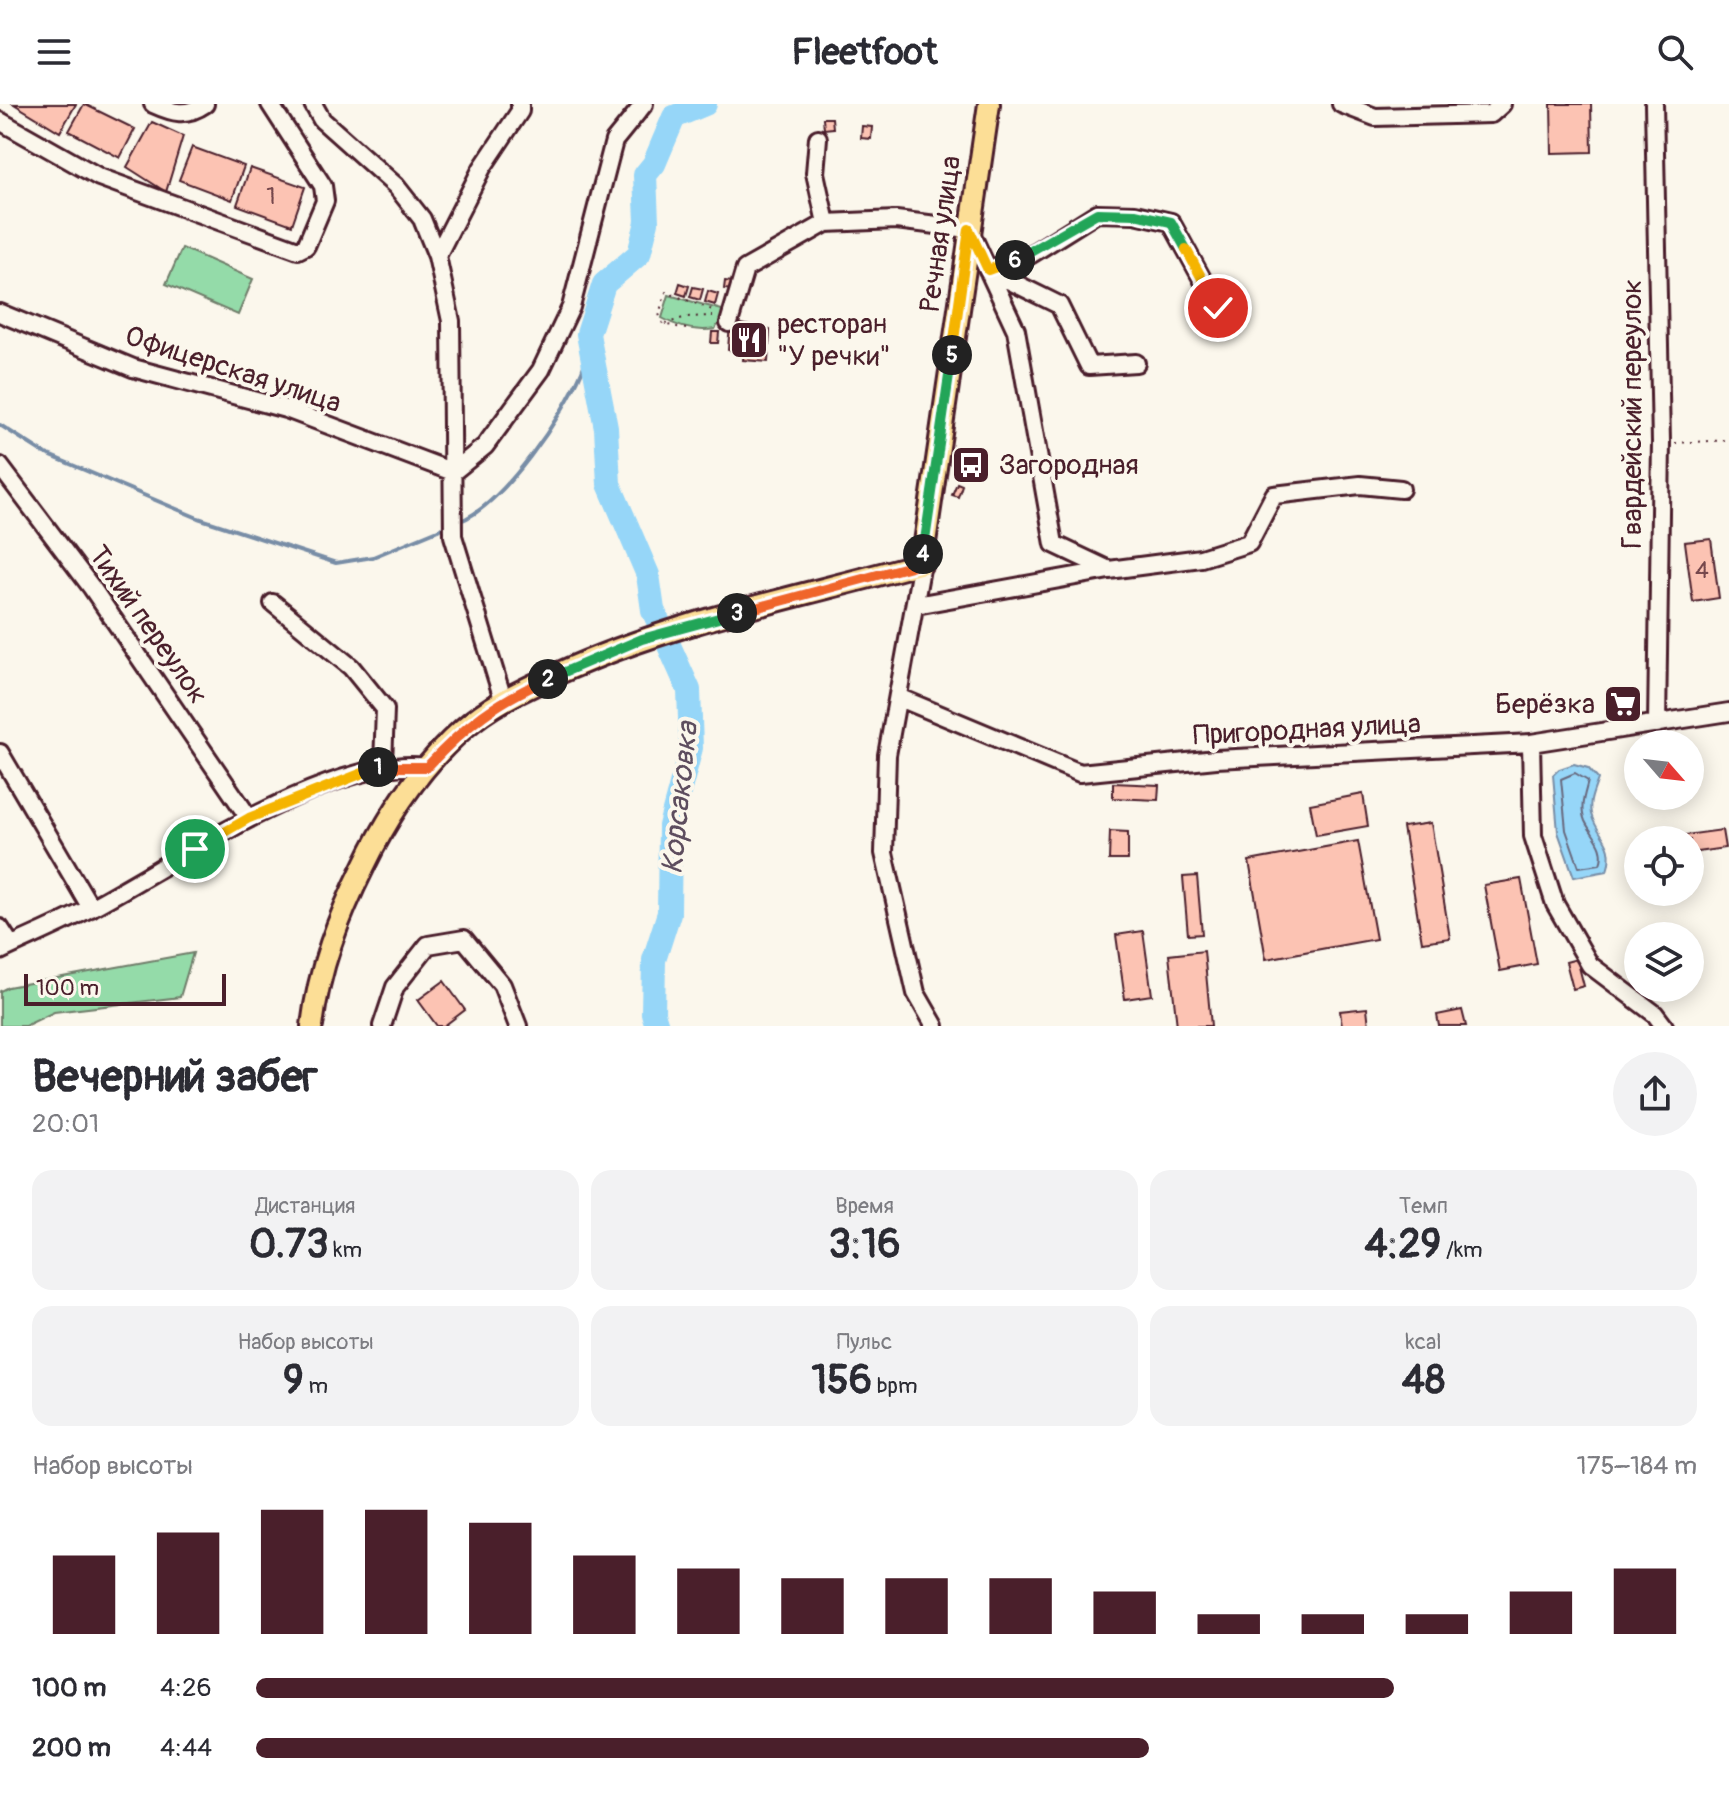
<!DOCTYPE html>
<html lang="ru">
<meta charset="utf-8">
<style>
:root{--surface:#fff;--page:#f2f2f3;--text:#2b2b33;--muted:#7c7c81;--accent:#4a1f2b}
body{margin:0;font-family:Pangolin,sans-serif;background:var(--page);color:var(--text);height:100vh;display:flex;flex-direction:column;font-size:30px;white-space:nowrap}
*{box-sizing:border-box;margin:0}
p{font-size:26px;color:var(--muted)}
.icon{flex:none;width:44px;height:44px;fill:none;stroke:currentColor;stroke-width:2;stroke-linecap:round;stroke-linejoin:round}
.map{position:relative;height:922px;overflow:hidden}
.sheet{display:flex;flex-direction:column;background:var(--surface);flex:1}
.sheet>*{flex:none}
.needle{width:52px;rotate:118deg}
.tools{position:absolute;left:1624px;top:626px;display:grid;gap:16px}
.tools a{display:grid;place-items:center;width:80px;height:80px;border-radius:50%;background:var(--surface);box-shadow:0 4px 20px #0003;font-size:40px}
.scale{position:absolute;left:24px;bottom:20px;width:202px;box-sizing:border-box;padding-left:8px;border:4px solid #4a1f2b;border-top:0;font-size:22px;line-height:28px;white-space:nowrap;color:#4a1f2b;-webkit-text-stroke:6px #fbf7ec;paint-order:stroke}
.pin{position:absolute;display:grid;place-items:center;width:68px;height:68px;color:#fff;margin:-34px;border:4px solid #fff;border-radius:50%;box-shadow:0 2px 8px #0007}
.km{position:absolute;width:40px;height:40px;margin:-20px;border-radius:50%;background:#222;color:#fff;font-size:22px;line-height:40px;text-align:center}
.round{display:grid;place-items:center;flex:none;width:84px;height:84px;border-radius:42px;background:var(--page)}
.summary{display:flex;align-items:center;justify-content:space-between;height:136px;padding:0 32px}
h1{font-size:44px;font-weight:800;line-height:60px}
.figures{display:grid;grid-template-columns:repeat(3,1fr);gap:12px;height:136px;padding:8px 32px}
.figures div{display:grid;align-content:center;border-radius:20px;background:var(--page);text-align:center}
.figures b{font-size:40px;font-weight:800}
.figures small{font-size:22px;font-weight:400}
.figures p{font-size:22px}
.chart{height:224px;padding:16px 32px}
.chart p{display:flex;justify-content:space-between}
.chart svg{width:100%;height:144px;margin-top:8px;stroke:var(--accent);stroke-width:6}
ul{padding:0 32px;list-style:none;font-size:26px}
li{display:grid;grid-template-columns:128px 96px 1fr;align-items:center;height:60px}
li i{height:20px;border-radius:10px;background:var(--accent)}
header{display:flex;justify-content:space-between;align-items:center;height:104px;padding:0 32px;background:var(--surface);font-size:36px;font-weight:800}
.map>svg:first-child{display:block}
.green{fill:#94dba9;stroke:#6f7d6a;stroke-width:2}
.water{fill:#96d6f8;stroke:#788da6;stroke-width:2}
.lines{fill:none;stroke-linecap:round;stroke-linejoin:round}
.shore{stroke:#68687d;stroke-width:2}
.stream{stroke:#788da6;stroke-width:4}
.river{stroke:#96d6f8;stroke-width:24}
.building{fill:#fcc3b3;stroke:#4a1f2b;stroke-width:2}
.minor-casing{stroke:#4a1f2b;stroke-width:22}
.major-casing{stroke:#4a1f2b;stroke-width:26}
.path{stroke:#4a1f2b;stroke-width:2;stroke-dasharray:2 6;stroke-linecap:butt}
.minor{stroke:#fbf7ec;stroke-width:16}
.major{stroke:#fcde96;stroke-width:20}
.split-1-casing{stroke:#fff;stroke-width:16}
.split-2-casing{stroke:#fff;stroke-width:16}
.split-3-casing{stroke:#fff;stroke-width:16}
.split-4-casing{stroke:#fff;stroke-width:16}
.split-5-casing{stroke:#fff;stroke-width:16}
.split-6-casing{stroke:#fff;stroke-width:16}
.split-7-casing{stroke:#fff;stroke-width:16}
.split-8-casing{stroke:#fff;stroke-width:16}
.split-1{stroke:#f5b400;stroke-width:10}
.split-2{stroke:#f0652b;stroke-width:10}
.split-3{stroke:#22a559;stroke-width:10}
.split-4{stroke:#f0652b;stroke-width:10}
.split-5{stroke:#22a559;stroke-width:10}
.split-6{stroke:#f5b400;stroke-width:10}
.split-7{stroke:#22a559;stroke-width:10}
.split-8{stroke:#f5b400;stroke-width:10}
.labels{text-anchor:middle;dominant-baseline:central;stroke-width:8;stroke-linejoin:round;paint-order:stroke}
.number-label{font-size:24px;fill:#76484d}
.street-label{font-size:28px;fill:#4a1f2b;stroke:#fbf7ec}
.poi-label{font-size:28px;fill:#4a1f2b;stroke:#fbf7ec;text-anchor:start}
.water-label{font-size:30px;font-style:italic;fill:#5d4d5e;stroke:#fbf7ec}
</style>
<header><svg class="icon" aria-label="menu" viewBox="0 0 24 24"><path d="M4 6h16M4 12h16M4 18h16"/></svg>Fleetfoot<svg class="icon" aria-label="search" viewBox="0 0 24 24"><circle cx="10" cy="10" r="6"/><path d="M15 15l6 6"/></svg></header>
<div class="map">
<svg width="1729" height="922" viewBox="0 0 1729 922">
<rect width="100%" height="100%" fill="#fbf7ec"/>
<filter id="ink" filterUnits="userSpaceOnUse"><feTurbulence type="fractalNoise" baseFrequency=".0125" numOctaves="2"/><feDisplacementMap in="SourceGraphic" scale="16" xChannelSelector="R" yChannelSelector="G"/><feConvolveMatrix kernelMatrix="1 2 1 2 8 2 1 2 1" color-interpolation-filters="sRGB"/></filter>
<g filter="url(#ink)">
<path class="green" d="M182,144L253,175L238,211L166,180Z
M669,191L722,206L721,216L715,225C696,228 679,224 662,214Z
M193,849L180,893L54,908L25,922H0V887L8,883Z"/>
<path class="water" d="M1574,660L1588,664L1598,675C1594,687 1587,700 1592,713C1600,735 1616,739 1607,767L1574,773L1558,728L1553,671L1559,665Z"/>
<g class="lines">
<path class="shore" d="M1575,669L1588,677C1585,690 1579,703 1585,717C1592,732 1607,742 1600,760L1579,763L1566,726L1561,675Z"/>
<path class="stream" d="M0,321L44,349L198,414L336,459L373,453L450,421
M458,418C503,402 564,310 582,267C587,256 587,242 588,230"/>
<path class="river" d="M657,922L653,909L654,856L669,809L670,722L691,644L689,586L653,506L648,471L609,380L606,324L588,230L604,180L639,150L647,118L645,71L654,60L674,13L705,0"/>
</g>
<path class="building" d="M14,0H76L60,28Z
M84,0L135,25L120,54L69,27Z
M1551,0H1591L1592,48L1552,49Z
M823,14H832L833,24L824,25Z
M152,18L183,32L166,88L127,63Z
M862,22L872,23L871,35L861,34Z
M192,43L244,62L232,96L179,76Z
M250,64L305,83L292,121L237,101Z
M725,177L733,178L732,186L724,185Z
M680,179L689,182L686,192L677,189Z
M693,183L703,185L700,196L690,193Z
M708,187L718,190L715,201L705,198Z
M730,218L770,226L768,258L743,256L744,248L728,246Z
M712,228H719L718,239H711Z
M957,379L962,381L958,393L952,391Z
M1711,435L1719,494L1693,498L1685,438Z
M1614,590H1631V610L1615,611Z
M1113,679L1159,681L1158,696L1113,694Z
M1363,690L1368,722L1316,731L1310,700Z
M1431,719L1450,834L1422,838L1403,723Z
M1722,726L1725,744L1690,749V736H1679L1678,732Z
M1110,727L1128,728V756H1109Z
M1358,737L1376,835L1266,855L1249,757Z
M1197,772L1202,830L1188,831L1183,773Z
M1521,775L1537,860L1500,867L1484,781Z
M1143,827L1152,891L1125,895L1116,831Z
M1204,847L1211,922H1177L1169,851Z
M1577,855L1584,882L1573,885L1566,858Z
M444,877L465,906L444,922H437L418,896Z
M1367,904L1369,922H1342L1340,907Z
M1462,906L1466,922H1439L1437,911Z"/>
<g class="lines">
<defs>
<path id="minor" d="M153,0C173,9 186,13 205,0
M313,0L322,16L396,82L422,115L437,152L451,217L453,432L503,595
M1341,0L1375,13L1491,10L1502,0
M1654,0L1661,338L1657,620
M0,17L99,73L298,146L306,142L325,97L323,82L270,0
M818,34L815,69L826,119
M437,152L482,64L520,7V0
M988,166L1030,151L1097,109L1135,110L1171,118L1218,204
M988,166L1059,201L1089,262L1136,259
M0,209L133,264L286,305L453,368
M729,219L745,165L826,119L896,116L969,125L1016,226L1054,440L1109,466
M0,362L92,484L249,714
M453,368L485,342L541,266L571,203L614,37L644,0
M922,459L887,651L884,749L916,889L935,922
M273,499L351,563L385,605L383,661
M916,501L1109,466L1201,454L1249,439L1274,391L1360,381L1401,385
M900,594L1080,669L1216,655L1531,639L1729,608
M1531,639L1533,732L1555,800L1590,861L1655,910L1664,922
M0,649L91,804
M0,824L11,841
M0,847C31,832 64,819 94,802C178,757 333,650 427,663
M382,922L395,883L428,841L464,835L502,881L518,922"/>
<path id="major" d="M312,922C319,864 338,814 364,762C388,712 421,662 463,625C491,600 523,586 557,570C673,517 800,493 922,459L989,0"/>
</defs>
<use href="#minor" class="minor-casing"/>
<use href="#major" class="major-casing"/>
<path class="path" d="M665,220L686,213L713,212
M686,225L663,220L659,210L666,188L715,207
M1675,339L1729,336"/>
<use href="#minor" class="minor"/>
<use href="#major" class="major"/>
</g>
</g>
<g class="lines" filter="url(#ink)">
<defs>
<path id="split-1" d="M195,745L249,714L378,663"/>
<path id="split-2" d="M378,663H427C466,621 496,598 548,575"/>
<path id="split-3" d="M548,575L642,535L737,509"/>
<path id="split-4" d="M737,509L922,459L923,450"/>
<path id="split-5" d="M923,450L952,251"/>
<path id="split-6" d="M952,251L969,125L988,166L1015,156"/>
<path id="split-7" d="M1015,156L1097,109L1135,110L1171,118L1186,145"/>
<path id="split-8" d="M1186,145L1218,204"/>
</defs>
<use href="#split-1" class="split-1-casing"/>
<use href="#split-2" class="split-2-casing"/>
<use href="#split-3" class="split-3-casing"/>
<use href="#split-4" class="split-4-casing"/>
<use href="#split-5" class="split-5-casing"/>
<use href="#split-6" class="split-6-casing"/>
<use href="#split-7" class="split-7-casing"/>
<use href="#split-8" class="split-8-casing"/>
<use href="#split-1" class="split-1"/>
<use href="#split-2" class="split-2"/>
<use href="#split-3" class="split-3"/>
<use href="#split-4" class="split-4"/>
<use href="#split-5" class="split-5"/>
<use href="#split-6" class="split-6"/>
<use href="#split-7" class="split-7"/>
<use href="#split-8" class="split-8"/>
</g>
<defs>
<symbol id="restaurant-square" viewBox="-11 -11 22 22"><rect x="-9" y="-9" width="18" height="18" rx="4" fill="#4a1f2b" stroke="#fbf7ec"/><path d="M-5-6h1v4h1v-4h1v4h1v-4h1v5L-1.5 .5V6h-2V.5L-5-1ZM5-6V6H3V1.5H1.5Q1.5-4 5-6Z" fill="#fff"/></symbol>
<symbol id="bus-square" viewBox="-11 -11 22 22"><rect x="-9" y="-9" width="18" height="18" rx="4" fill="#4a1f2b" stroke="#fbf7ec"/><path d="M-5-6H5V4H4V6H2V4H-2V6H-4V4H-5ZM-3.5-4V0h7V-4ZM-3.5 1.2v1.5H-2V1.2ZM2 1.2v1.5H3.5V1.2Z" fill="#fff"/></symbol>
<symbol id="supermarket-square" viewBox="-11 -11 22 22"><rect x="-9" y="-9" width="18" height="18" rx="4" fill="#4a1f2b" stroke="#fbf7ec"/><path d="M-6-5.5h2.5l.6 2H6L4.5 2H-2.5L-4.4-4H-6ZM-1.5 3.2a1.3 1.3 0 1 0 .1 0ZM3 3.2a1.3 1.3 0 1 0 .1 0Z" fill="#fff"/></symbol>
</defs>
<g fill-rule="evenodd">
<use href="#restaurant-square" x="727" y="214" width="44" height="44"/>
<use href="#bus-square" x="949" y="339" width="44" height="44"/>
<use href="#supermarket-square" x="1601" y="578" width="44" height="44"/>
</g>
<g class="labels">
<g class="number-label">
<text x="271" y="92">1</text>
<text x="1702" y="466">4</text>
</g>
<g class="street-label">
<text transform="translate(941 130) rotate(-82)">Речная улица</text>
<text transform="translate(233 266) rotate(18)">Офицерская улица</text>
<text transform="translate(1632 310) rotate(-90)">Гвардейский переулок</text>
<text transform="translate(148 521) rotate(55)">Тихий переулок</text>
<text transform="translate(1307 626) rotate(-3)">Пригородная улица</text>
</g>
<g class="poi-label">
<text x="777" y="220">ресторан<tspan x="777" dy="32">"У речки"</tspan></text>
<text x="999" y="361">Загородная</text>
<text x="1595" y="600" text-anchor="end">Берёзка</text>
</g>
<g class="water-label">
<text transform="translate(680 694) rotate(-84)">Корсаковка</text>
</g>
</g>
</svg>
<div class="tools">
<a><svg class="needle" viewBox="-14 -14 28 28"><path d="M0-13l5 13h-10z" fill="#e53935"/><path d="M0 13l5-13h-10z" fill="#7c7c81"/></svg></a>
<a><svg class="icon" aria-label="locate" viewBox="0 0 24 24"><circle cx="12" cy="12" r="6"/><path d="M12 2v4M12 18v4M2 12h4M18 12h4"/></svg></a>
<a><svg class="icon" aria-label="layers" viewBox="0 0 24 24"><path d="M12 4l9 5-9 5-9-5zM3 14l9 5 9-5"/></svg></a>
</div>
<div class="scale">100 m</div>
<div class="pin" style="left:195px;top:745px;background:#1e9e55"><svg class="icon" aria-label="arrive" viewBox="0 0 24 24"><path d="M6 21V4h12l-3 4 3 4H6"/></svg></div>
<div class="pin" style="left:1218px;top:204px;background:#d93025"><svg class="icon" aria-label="check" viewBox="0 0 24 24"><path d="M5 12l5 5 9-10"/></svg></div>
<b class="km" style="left:378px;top:663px">1</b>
<b class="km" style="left:548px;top:575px">2</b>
<b class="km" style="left:737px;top:509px">3</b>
<b class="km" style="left:923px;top:450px">4</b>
<b class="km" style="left:952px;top:251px">5</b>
<b class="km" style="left:1015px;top:156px">6</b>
</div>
<section class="sheet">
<div class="summary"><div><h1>Вечерний забег</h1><p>20:01</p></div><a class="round"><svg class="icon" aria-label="share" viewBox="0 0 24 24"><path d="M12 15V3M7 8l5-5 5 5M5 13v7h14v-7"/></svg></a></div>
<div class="figures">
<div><p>Дистанция</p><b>0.73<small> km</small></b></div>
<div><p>Время</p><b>3:16</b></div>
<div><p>Темп</p><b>4:29<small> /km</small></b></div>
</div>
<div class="figures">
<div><p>Набор высоты</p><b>9<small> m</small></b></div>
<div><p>Пульс</p><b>156<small> bpm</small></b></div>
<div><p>kcal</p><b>48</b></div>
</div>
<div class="chart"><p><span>Набор высоты</span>175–184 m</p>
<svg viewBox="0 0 160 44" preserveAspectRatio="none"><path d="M5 44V20M15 44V13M25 44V6M35 44V6M45 44V10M55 44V20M65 44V24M75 44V27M85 44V27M95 44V27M105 44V31M115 44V38M125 44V38M135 44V38M145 44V31M155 44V24"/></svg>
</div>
<ul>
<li><b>100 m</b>4:26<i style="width:79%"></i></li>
<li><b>200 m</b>4:44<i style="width:62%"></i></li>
</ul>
</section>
